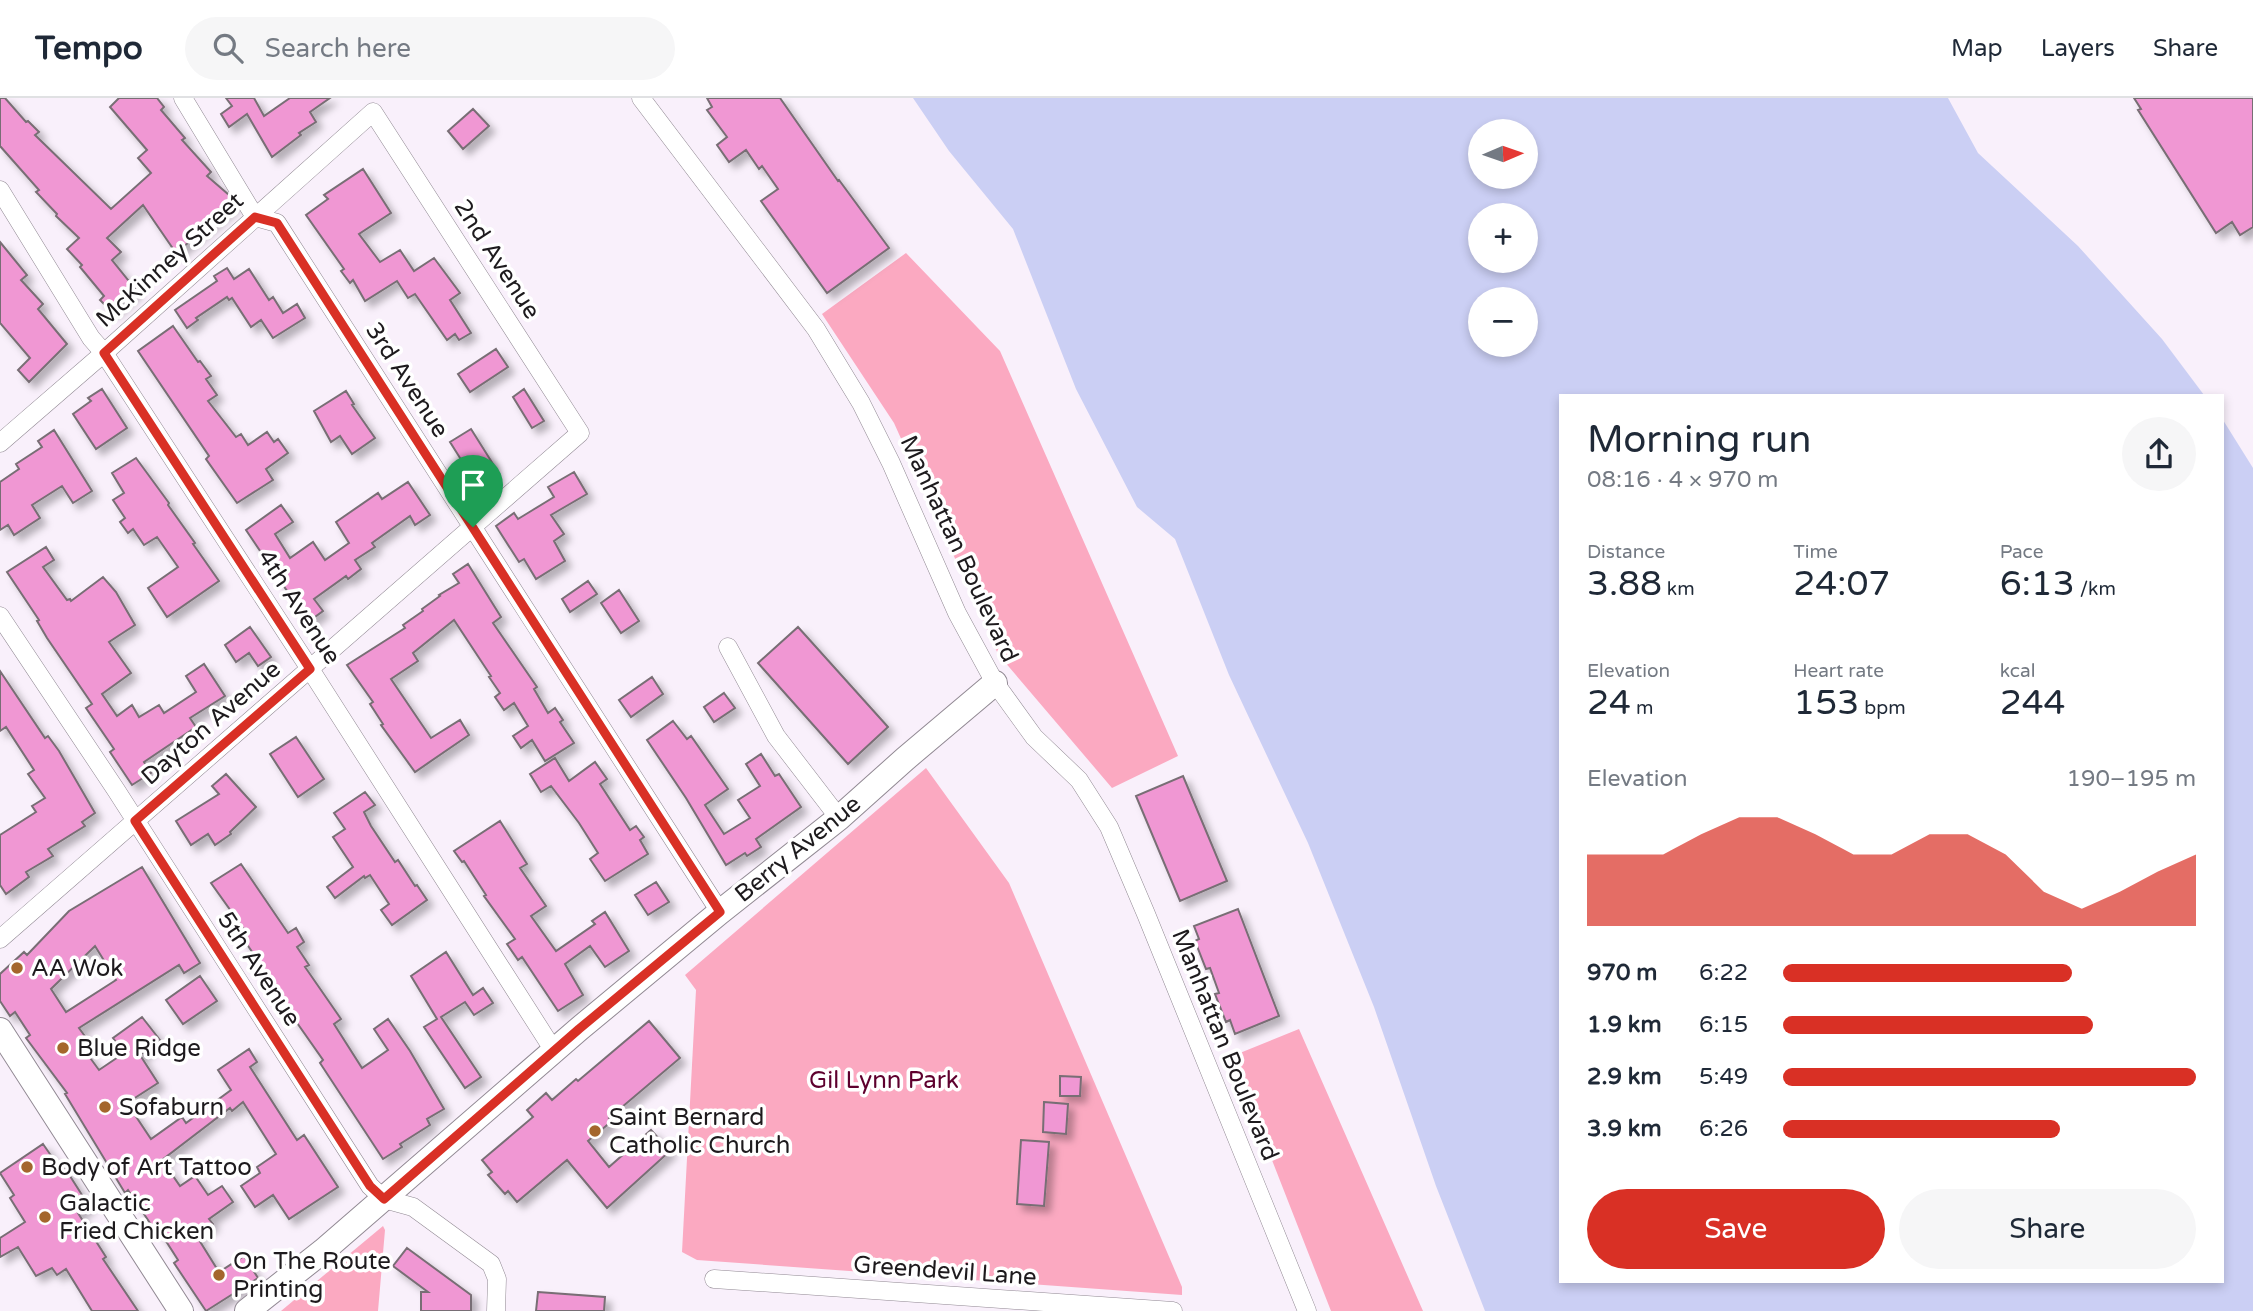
<!DOCTYPE html>
<meta charset="utf-8">
<style>
:root{--surface:#fff;--page:#f6f6f7;--text:#1f2937;--muted:#747a83;--line:#e0e1e3;--accent:#d93025}
body{margin:0;font-family:"Varela Round",sans-serif;background:var(--page);color:var(--text);height:100vh;display:flex;flex-direction:column;font-size:26px;white-space:nowrap}
*{box-sizing:border-box;margin:0}
p{font-size:23px;color:var(--muted)}
.icon{flex:none;width:38px;height:38px;fill:none;stroke:currentColor;stroke-width:2;stroke-linecap:round;stroke-linejoin:round}
.map{position:relative;flex:1;overflow:hidden}
.sheet{position:absolute;left:1559px;top:296px;width:665px;height:889px;display:flex;flex-direction:column;background:var(--surface);border-radius:0px;box-shadow:0 4px 10px #0003}
.sheet>*{flex:none}
.needle{width:46px;rotate:88deg}
.buttons{position:absolute;left:1468px;top:21px;display:grid;gap:14px}
.buttons a{display:grid;place-items:center;width:70px;height:70px;border-radius:50%;background:var(--surface);box-shadow:0 4px 10px #0003;font-size:35px}
.pin{position:absolute;display:grid;place-items:center;width:60px;height:60px;color:#fff;margin:-72px -30px;border-radius:50% 50% 50% 0;rotate:-45deg;box-shadow:0 0 7px #0007}
.pin .icon{rotate:45deg}
.round{display:grid;place-items:center;flex:none;width:74px;height:74px;border-radius:37px;background:var(--page)}
.head{display:flex;align-items:center;justify-content:space-between;height:119px;padding:0 28px}
h1{font-size:38px;font-weight:600;line-height:52px}
.stats{display:grid;grid-template-columns:repeat(3,1fr);gap:10px;height:119px;padding:7px 28px}
.stats div{display:grid;align-content:center}
.stats b{font-size:35px;font-weight:600}
.stats small{font-size:19px;font-weight:400}
.stats p{font-size:19px}
.chart{height:196px;padding:14px 28px}
.chart p{display:flex;justify-content:space-between}
.chart svg{width:100%;height:126px;margin-top:7px;fill:var(--accent);opacity:.7}
.action{display:flex;gap:14px;margin-top:auto;padding:14px 28px}
.action a{flex:1;height:80px;border-radius:42px;background:var(--accent);color:#fff;font-size:28px;font-weight:600;line-height:80px;text-align:center}
.action a+a{background:var(--page);color:var(--text)}
ul{padding:0 28px;list-style:none;font-size:23px}
li{display:grid;grid-template-columns:112px 84px 1fr;align-items:center;height:52px}
li i{height:18px;border-radius:9px;background:var(--accent)}
header{display:flex;align-items:center;gap:42px;box-sizing:border-box;height:98px;padding:0 35px;background:var(--surface);border-bottom:2px solid var(--line)}
header strong{font-size:33px}
nav{display:flex;gap:38px;margin-inline-start:auto;font-size:24px}
.search{width:490px;height:63px;background:var(--page);display:flex;align-items:center;gap:18px;box-sizing:border-box;padding:0 24px;border-radius:38px;color:var(--muted);font-size:26px}
.map>svg:first-child{display:block}
.green{fill:#fba9c1}
.water{fill:#cbcff4;fill-rule:evenodd}
.building{fill:#f097d3;stroke:#786e74;stroke-width:2;fill-rule:evenodd;filter:url(#shadow)}
.lines{fill:none;stroke-linecap:round;stroke-linejoin:round}
.street-casing{stroke:#918993;stroke-width:19}
.secondary-casing{stroke:#918993;stroke-width:26}
.street{stroke:#fff;stroke-width:18}
.secondary{stroke:#fff;stroke-width:24}
.route-casing{stroke:#fff;stroke-width:14}
.route{stroke:#d93025;stroke-width:9}
.poi-dot{fill:#a4662c;stroke:#fff;stroke-width:2.5}
.labels{text-anchor:middle;dominant-baseline:central;stroke-width:7;stroke-linejoin:round;paint-order:stroke}
.street-label{font-size:24px;fill:#1d1a1d;stroke:#fff}
.poi-label{font-size:24px;fill:#1d1a1d;stroke:#fff;text-anchor:start}
.park-label{font-size:24px;fill:#5e002e;stroke:#fff}
</style>
<header>
<strong>Tempo</strong>
<div class="search"><svg class="icon" aria-label="search" viewBox="0 0 24 24"><circle cx="10" cy="10" r="6"/><path d="M15 15l6 6"/></svg>Search here</div>
<nav><a>Map</a><a>Layers</a><a>Share</a></nav>
</header>
<div class="map">
<svg width="2253" height="1213" viewBox="0 0 2253 1213">
<defs>
<filter id="shadow"><feDropShadow dx="6" dy="6" stdDeviation="3.5" flood-color="#0004"/></filter>
</defs>
<rect width="100%" height="100%" fill="#f9f0fb"/>
<path class="green" d="M906,155L1000,253L1178,658L1112,690L998,556L894,325L822,216Z
M926,670L1009,785L1182,1189V1197L697,1162L682,1154L696,892L685,877Z
M1299,931L1423,1213H1331L1252,1011L1230,959Z
M383,1128L385,1132L378,1213H281Z"/>
<path class="water" d="M913,0H1948L1978,55L2078,148L2162,241L2204,297L1561,298V1183H2222L2223,322L2253,370V1213H1485L1436,1088L1374,909L1308,745L1229,577L1175,441L1137,409L1076,291L1013,131L949,53ZM1480,33H1526V79H1480ZM1480,117H1526V163H1480ZM1480,201H1526V247H1480Z"/>
<path class="building" d="M0,0H5L26,24L28,23L39,34L35,37L111,111L151,75L138,60L147,52L110,9L119,0H157L164,9L161,12L185,40L182,42L211,74L207,78L229,97L234,106L176,155L143,107L107,140L121,154L112,162L136,192L112,214L100,202L104,198L80,169L82,167L67,151L79,140L56,118L57,116L36,94L39,92L0,48Z
M226,0H254L264,18L290,0H330L310,14L316,24L299,35L301,37L272,59L247,16L229,29L221,16L232,8Z
M707,0H780L838,83L839,82L889,150L827,195L761,103L778,91L762,68L759,71L746,52L729,64L717,47L727,39L707,12L712,9Z
M2134,0H2253V129L2240,137L2232,124L2216,135L2138,12L2141,11Z
M473,11L489,28L463,51L448,33Z
M363,71L391,115L359,136L380,164L400,152L414,173L434,160L460,195L450,202L471,235L459,242L455,236L447,242L415,196L408,200L397,183L365,203L353,182L350,185L341,173L344,171L306,117L328,101L324,97Z
M0,144L27,177L21,182L43,206L38,211L67,246L29,284L18,272L30,260L0,225Z
M227,170L234,181L249,171L269,202L273,199L283,215L297,206L305,220L273,240L261,222L251,229L232,200L229,202L227,199L196,220L198,222L187,230L175,212L217,183L214,178Z
M173,228L198,264L200,263L211,278L206,281L217,297L208,303L236,339L241,336L248,347L267,334L274,344L278,341L288,355L266,371L273,382L237,405L206,361L209,358L138,253Z
M496,251L508,269L470,294L458,276Z
M102,291L127,330L96,351L73,316L91,303L88,300Z
M524,291L544,323L532,330L513,299Z
M346,293L354,306L352,307L375,340L352,356L340,338L331,344L314,313Z
M471,331L493,366L472,379L450,344Z
M54,332L92,393L73,405L62,388L32,407L40,420L14,437L8,427L0,432V384L19,371L16,366L42,349L38,343Z
M136,360L169,405L168,407L195,445L193,446L219,483L167,519L148,490L178,469L157,439L144,447L133,431L128,435L120,424L125,420L113,402L124,395L112,375Z
M574,374L587,396L551,417L564,436L554,443L565,463L536,481L524,461L519,464L496,428L514,415L518,421L554,399L548,389Z
M408,384L430,417L415,427L410,418L372,445L375,449L355,462L361,471L348,481L346,478L314,501L323,513L308,524L246,432L281,407L293,424L275,436L290,460L313,444L325,462L349,445L336,424L378,395L382,401Z
M46,449L54,462L43,469L67,502L70,501L71,503L103,479L116,494L135,527L109,544L131,575L102,596L117,618L132,607L139,619L159,607L164,615L196,594L186,578L204,566L225,598L190,620L196,629L144,664L151,675L132,687L110,654L114,651L86,610L92,606L47,540L37,523L39,522L7,474Z
M468,466L501,519L493,525L537,589L534,591L548,615L555,610L563,622L560,624L574,645L545,663L532,642L521,650L513,638L528,628L514,605L504,612L495,599L500,595L489,579L491,578L454,522L413,555L418,563L391,581L431,640L460,622L469,637L415,674L381,627L383,626L370,606L373,604L347,567L405,530L403,527L423,513L422,511L440,498L439,497L459,485L453,476Z
M588,483L597,496L570,514L562,501Z
M619,492L639,523L621,535L601,505Z
M250,529L271,559L258,568L249,555L236,564L225,547Z
M798,529L888,629L848,666L758,565Z
M0,573L45,640L48,638L59,653L95,715L82,724L85,728L48,751L53,758L26,774L29,779L6,796L0,787V737L36,714L32,708L45,700L28,676L34,672L6,629L0,633Z
M652,579L663,596L631,619L619,602Z
M724,595L735,610L714,624L704,609Z
M673,623L687,641L691,638L728,691L705,707L724,736L750,720L738,702L760,688L746,666L761,656L775,678L779,676L801,709L756,741L761,749L747,758L745,755L726,767L686,700L647,642Z
M296,639L324,681L298,699L270,656Z
M555,660L569,683L595,664L607,681L600,686L630,732L636,728L644,739L640,742L648,756L605,783L590,761L598,755L579,725L551,688L541,694L530,676Z
M226,676L256,709L230,734L231,736L215,747L208,736L191,747L176,723L219,696L212,688Z
M1183,678L1227,783L1180,803L1136,698Z
M365,694L375,707L364,714L371,728L395,764L398,762L415,788L417,787L427,802L392,827L381,812L389,806L370,777L365,780L364,778L335,800L327,789L353,769L333,739L345,731L334,715Z
M500,723L527,766L520,770L546,808L531,818L556,853L595,826L592,823L605,814L629,853L605,869L590,848L565,866L583,897L558,913L522,859L518,862L507,846L515,841L484,798L486,797L464,763L462,764L454,753Z
M241,766L288,835L296,830L304,844L297,849L309,867L305,869L341,921L334,926L362,970L388,952L374,931L388,921L410,953L444,1011L427,1021L430,1027L400,1046L402,1049L383,1061L320,965L323,962L288,912L283,915L274,901L275,900L262,879L267,876L238,833L243,830L211,785Z
M142,769L200,865L184,875L179,867L79,930L87,941L80,946L99,972L124,955L113,940L142,919L160,942L140,957L158,985L127,1005L151,1041L182,1019L186,1025L231,992L218,972L249,951L257,964L250,969L297,1042L304,1037L338,1089L289,1121L273,1097L255,1109L241,1088L260,1075L257,1069L276,1056L243,1004L232,1013L230,1010L162,1062L180,1088L195,1078L208,1097L222,1088L233,1104L209,1121L213,1126L196,1137L219,1174L244,1158L258,1180L206,1213L174,1165L178,1162L155,1126L152,1128L128,1092L125,1095L65,996L67,995L26,940L30,937L15,914L10,918L0,903V876L24,854L27,857L69,813ZM95,848L116,882L66,914L51,891Z
M656,784L669,804L648,817L635,797Z
M1238,811L1279,918L1235,936L1230,922L1226,924L1215,896L1219,895L1210,870L1206,871L1195,843L1199,841L1194,828Z
M446,854L473,897L483,890L493,905L474,917L465,904L441,919L481,979L465,990L424,929L437,921L411,878Z
M200,878L217,903L183,926L166,902Z
M649,923L680,960L609,1020L612,1023L588,1043L609,1069L651,1032L670,1053L607,1110L567,1062L517,1104L508,1093L505,1096L488,1077L492,1074L482,1062L533,1019L527,1012L546,995L552,1002L576,981L578,983Z
M1060,978L1081,979L1080,998H1060Z
M1044,1004L1068,1006L1066,1036L1043,1034Z
M1021,1042L1049,1044L1044,1108L1017,1106Z
M43,1046L59,1069L63,1067L89,1108L78,1115L106,1159L103,1161L138,1213H92L66,1171L57,1177L52,1170L36,1178L18,1149L0,1159V1140L25,1124L10,1100L14,1097L0,1075Z
M407,1150L471,1197V1213H421V1194H428L393,1168Z
M538,1194L605,1199L604,1213H536Z"/>
<g class="lines">
<defs>
<path id="street" d="M183,0L255,119L277,125L720,814
M641,0L816,231L861,305L891,365L957,515L995,585L1034,639L1079,682L1109,729L1146,816L1307,1213
M0,92L91,240L104,255L310,571L554,953
M0,345L104,255L373,14L580,335L0,841
M0,518L116,692L370,1088L384,1101L413,1109L491,1166L497,1181L496,1213
M728,549L776,638L839,720
M714,1181L1173,1213"/>
<path id="secondary" d="M0,932L181,1213
M247,1213L323,1153L579,931L720,814L839,720L905,661L995,585"/>
</defs>
<use href="#street" class="street-casing"/>
<use href="#secondary" class="secondary-casing"/>
<use href="#street" class="street"/>
<use href="#secondary" class="secondary"/>
</g>
<g class="lines">
<defs>
<path id="route" d="M255,119L277,125L720,814L579,931L384,1101L370,1088L135,723L310,571L104,255Z"/>
</defs>
<use href="#route" class="route-casing"/>
<use href="#route" class="route"/>
</g>
<g class="poi-dot">
<circle cx="17" cy="870" r="7"/>
<circle cx="63" cy="950" r="7"/>
<circle cx="105" cy="1009" r="7"/>
<circle cx="595" cy="1033" r="7"/>
<circle cx="27" cy="1069" r="7"/>
<circle cx="45" cy="1119" r="7"/>
<circle cx="219" cy="1177" r="7"/>
</g>
<g class="labels">
<g class="street-label">
<text transform="translate(497 161) rotate(57)">2nd Avenue</text>
<text transform="translate(170 162) rotate(-42)">McKinney Street</text>
<text transform="translate(407 282) rotate(57)">3rd Avenue</text>
<text transform="translate(959 451) rotate(65)">Manhattan Boulevard</text>
<text transform="translate(299 509) rotate(57)">4th Avenue</text>
<text transform="translate(211 625) rotate(-41)">Dayton Avenue</text>
<text transform="translate(798 751) rotate(-39)">Berry Avenue</text>
<text transform="translate(259 871) rotate(57)">5th Avenue</text>
<text transform="translate(1225 947) rotate(68)">Manhattan Boulevard</text>
<text transform="translate(945 1173) rotate(4)">Greendevil Lane</text>
</g>
<g class="poi-label">
<text x="31" y="870">AA Wok</text>
<text x="77" y="950">Blue Ridge</text>
<text x="119" y="1009">Sofaburn</text>
<text x="609" y="1019">Saint Bernard<tspan x="609" dy="28">Catholic Church</tspan></text>
<text x="41" y="1069">Body of Art Tattoo</text>
<text x="59" y="1105">Galactic<tspan x="59" dy="28">Fried Chicken</tspan></text>
<text x="233" y="1163">On The Route<tspan x="233" dy="28">Printing</tspan></text>
</g>
<g class="park-label">
<text x="884" y="982">Gil Lynn Park</text>
</g>
</g>
</svg>
<div class="buttons">
<a><svg class="needle" viewBox="-14 -14 28 28"><path d="M0-13l5 13h-10z" fill="#e53935"/><path d="M0 13l5-13h-10z" fill="#747a83"/></svg></a>
<a>+</a>
<a>−</a>
</div>
<div class="pin" style="left:473px;top:429px;background:#1e9e55"><svg class="icon" aria-label="arrive" viewBox="0 0 24 24"><path d="M6 21V4h12l-3 4 3 4H6"/></svg></div>
<section class="sheet">
<div class="head"><div><h1>Morning run</h1><p>08:16 · 4 × 970 m</p></div><a class="round"><svg class="icon" aria-label="share" viewBox="0 0 24 24"><path d="M12 15V3M7 8l5-5 5 5M5 13v7h14v-7"/></svg></a></div>
<div class="stats">
<div><p>Distance</p><b>3.88<small> km</small></b></div>
<div><p>Time</p><b>24:07</b></div>
<div><p>Pace</p><b>6:13<small> /km</small></b></div>
</div>
<div class="stats">
<div><p>Elevation</p><b>24<small> m</small></b></div>
<div><p>Heart rate</p><b>153<small> bpm</small></b></div>
<div><p>kcal</p><b>244</b></div>
</div>
<div class="chart"><p><span>Elevation</span>190–195 m</p>
<svg viewBox="0 0 160 44" preserveAspectRatio="none"><path d="M0 44V19L10 19L20 19L30 12L40 6L50 6L60 12L70 19L80 19L90 12L100 12L110 19L120 32L130 38L140 32L150 25L160 19V44z"/></svg>
</div>
<ul>
<li><b>970 m</b>6:22<i style="width:70%"></i></li>
<li><b>1.9 km</b>6:15<i style="width:75%"></i></li>
<li><b>2.9 km</b>5:49<i style="width:100%"></i></li>
<li><b>3.9 km</b>6:26<i style="width:67%"></i></li>
</ul>
<div class="action"><a>Save</a><a>Share</a></div>
</section>
</div>
